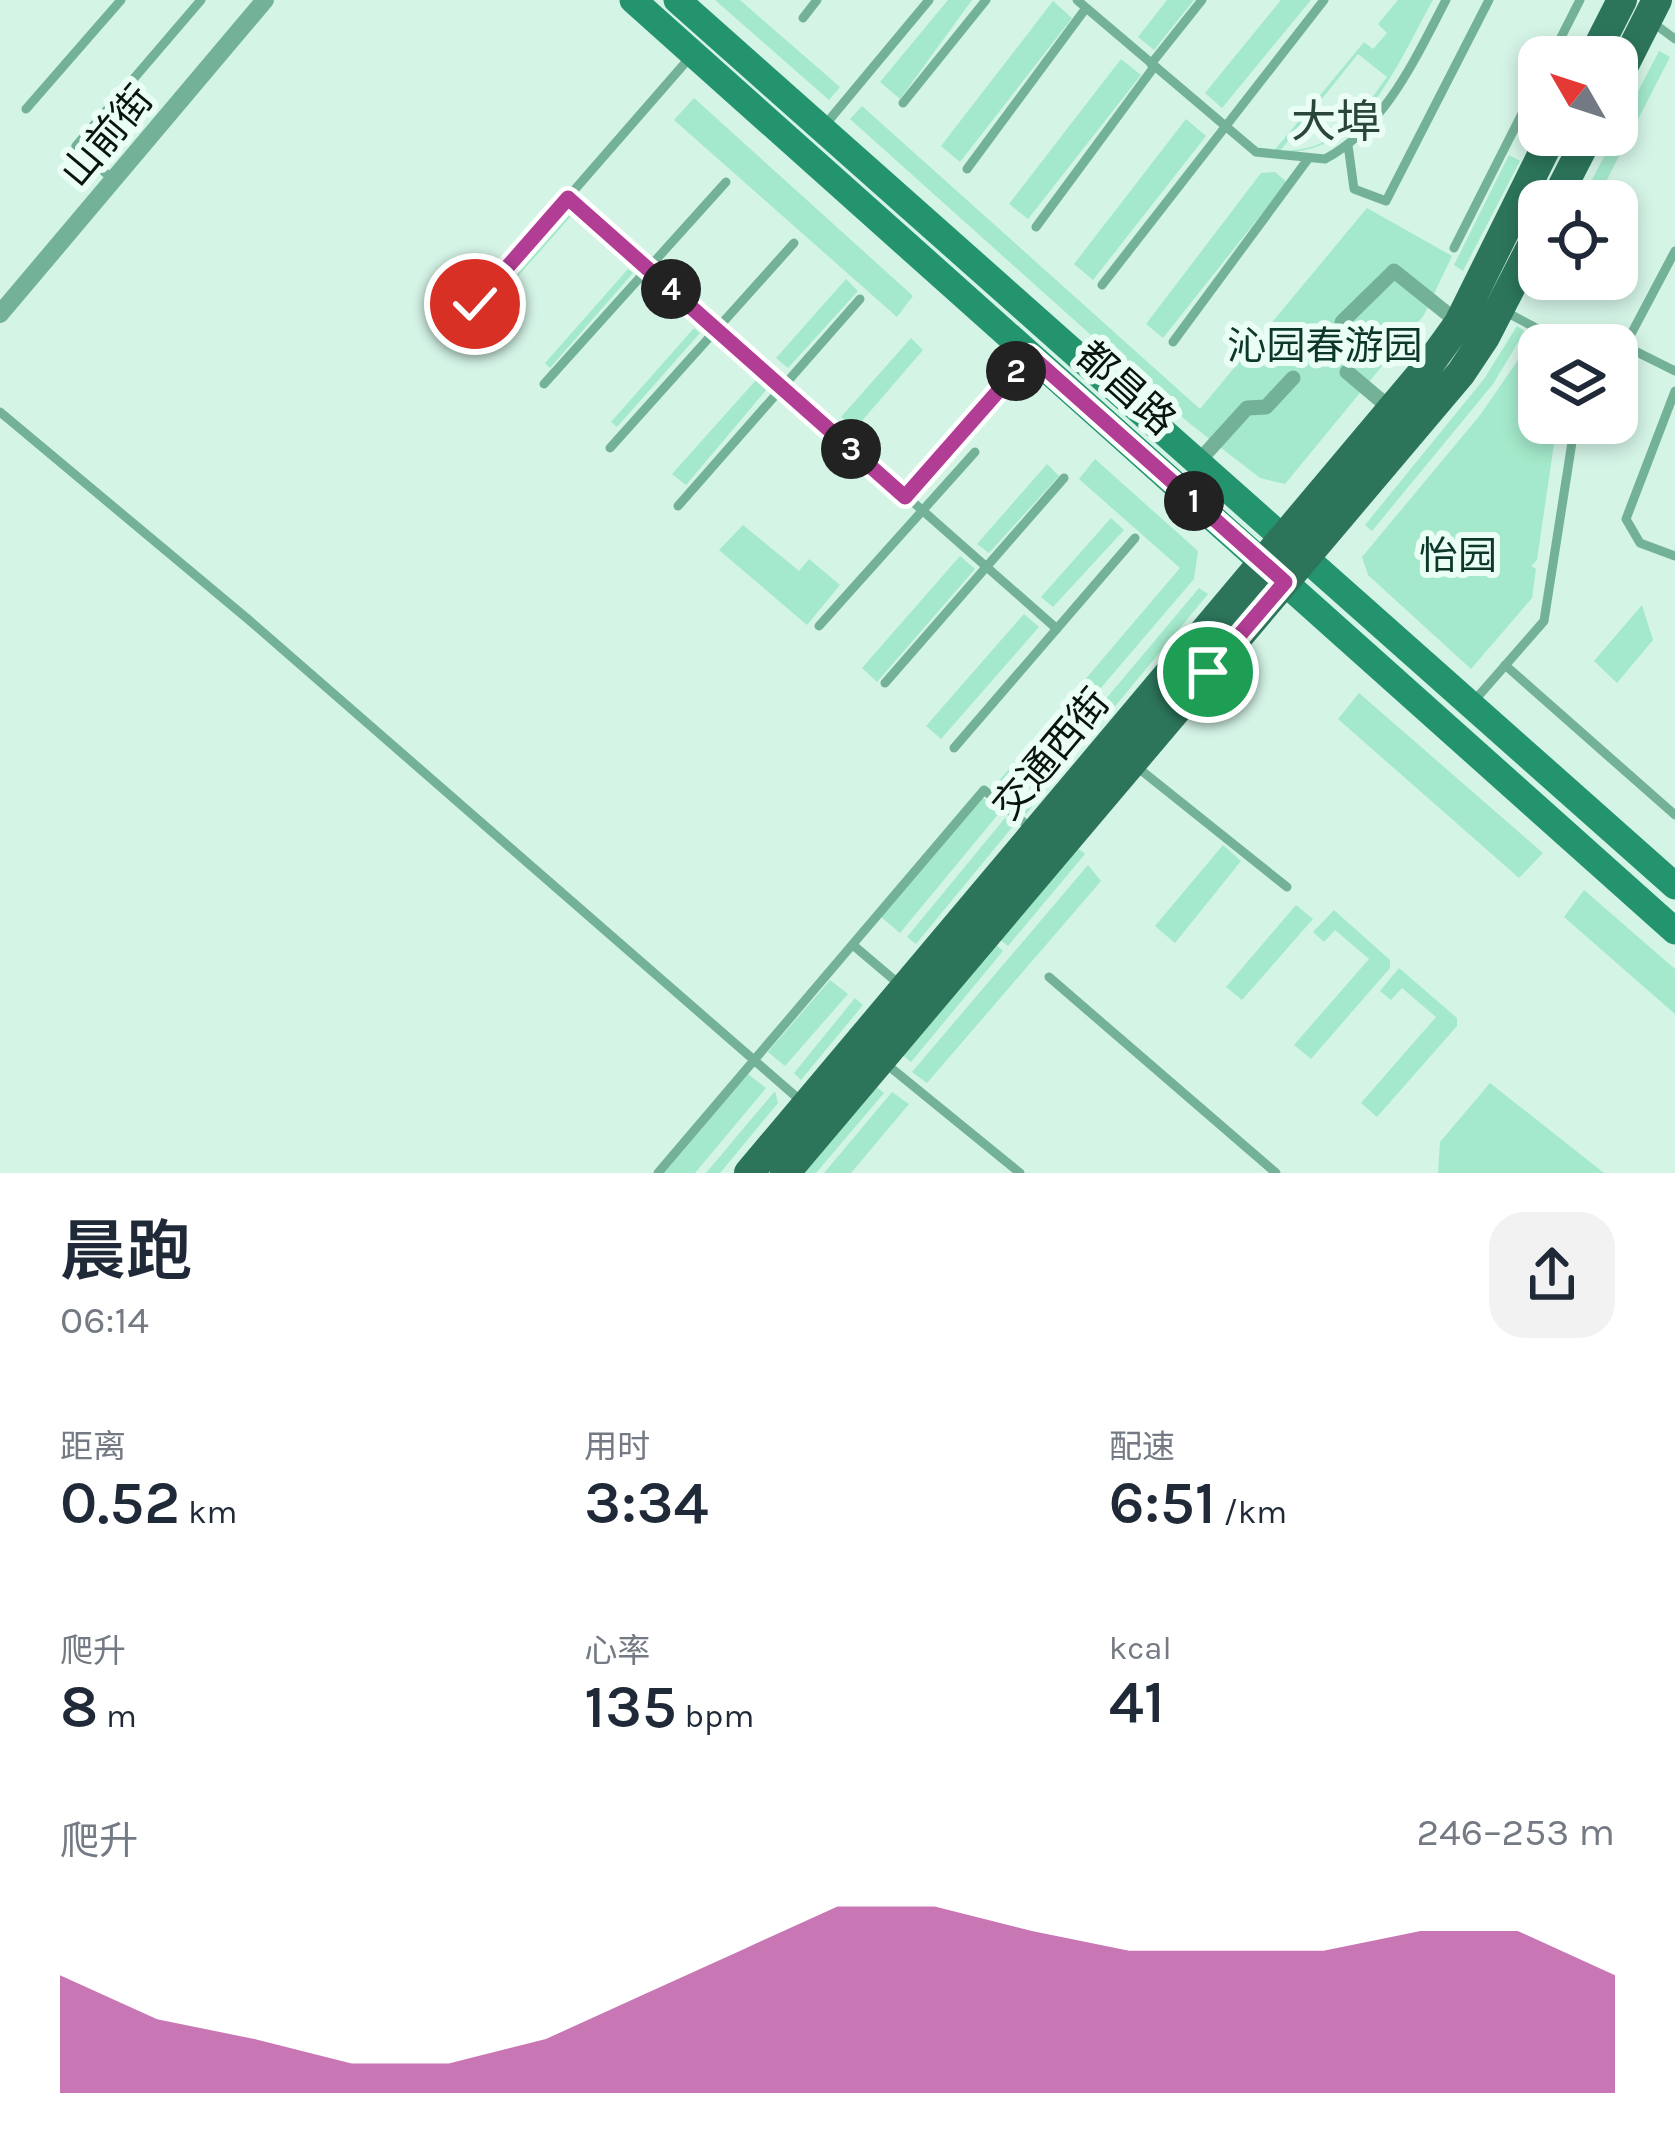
<!DOCTYPE html>
<html lang="zh">
<meta charset="utf-8">
<style>
:root{--surface:#fff;--page:#f2f2f3;--text:#1f2937;--muted:#747a83;--accent:#b23d95}
body{margin:0;font-family:Karla,"Noto Sans SC",sans-serif;background:var(--page);color:var(--text);height:100vh;display:flex;flex-direction:column;font-size:45px;white-space:nowrap}
*{box-sizing:border-box;margin:0}
p{font-size:39px;color:var(--muted)}
.icon{flex:none;width:66px;height:66px;fill:none;stroke:currentColor;stroke-width:2;stroke-linecap:round;stroke-linejoin:round}
.map{position:relative;height:1173px;overflow:hidden}
.side{display:flex;flex-direction:column;background:var(--surface);flex:1}
.side>*{flex:none}
.needle{width:78px;rotate:309deg}
.fabs{position:absolute;left:1518px;top:36px;display:grid;gap:24px}
.fabs a{display:grid;place-items:center;width:120px;height:120px;border-radius:24px;background:var(--surface);box-shadow:0 6px 18px #0003;font-size:60px}
.pin{position:absolute;display:grid;place-items:center;width:102px;height:102px;color:#fff;margin:-51px;border:6px solid #fff;border-radius:50%;box-shadow:0 3px 12px #0007}
.km{position:absolute;width:60px;height:60px;margin:-30px;border-radius:50%;background:#222;color:#fff;font-size:33px;line-height:60px;text-align:center}
.round{display:grid;place-items:center;flex:none;width:126px;height:126px;border-radius:36px;background:var(--page)}
.headline{display:flex;align-items:center;justify-content:space-between;height:204px;padding:0 60px}
h1{font-size:66px;font-weight:600;line-height:90px}
.stats{display:grid;grid-template-columns:repeat(3,1fr);gap:18px;height:204px;padding:12px 60px}
.stats div{display:grid;align-content:center}
.stats b{font-size:60px;font-weight:600}
.stats small{font-size:33px;font-weight:400}
.stats p{font-size:33px}
.chart{height:336px;padding:24px 60px}
.chart p{display:flex;justify-content:space-between}
.chart svg{width:100%;height:216px;margin-top:12px;fill:var(--accent);opacity:.7}
.map>svg:first-child{display:block}
.green{fill:#a4e9cb;fill-rule:evenodd}
.lines{fill:none;stroke-linecap:round;stroke-linejoin:round}
.service{stroke:#74b298;stroke-width:9}
.pedestrian{stroke:#74b298;stroke-width:15}
.minor{stroke:#74b298;stroke-width:18}
.secondary{stroke:#24946f;stroke-width:27}
.primary{stroke:#2c755b;stroke-width:30}
.route-casing{stroke:#fff;stroke-width:24}
.route{stroke:#b23d95;stroke-width:15}
.labels{text-anchor:middle;dominant-baseline:central;stroke-width:12;stroke-linejoin:round;paint-order:stroke}
.street-label{font-size:39px;fill:#09140f;stroke:#ebfef5}
.park-label{font-size:39px;fill:#0c3729;stroke:#ebfef5}
.quarter-label{font-size:45px;fill:#2a463a;stroke:#ebfef5}
</style>
<div class="map">
<svg width="1675" height="1173" viewBox="0 0 1675 1173">
<rect width="100%" height="100%" fill="#d4f4e6"/>
<path class="green" d="M715,0H740L840,87L829,100Z
M948,0H972L900,99L880,82Z
M1167,0H1194L1154,50L1138,37Z
M1281,0H1311L1222,108L1205,93Z
M1398,0H1433C1395,67 1363,159 1273,152L1364,42L1373,49L1387,33L1378,24ZM1358,54L1387,77C1357,118 1336,151 1280,151Z
M1053,1L1072,18L960,162L941,146Z
M1659,51L1670,57L1596,201H1581Z
M1121,59L1141,75L1028,219L1009,204Z
M694,98L913,296L897,317L674,120Z
M862,106L1200,409L1367,208L1452,256L1424,315L1285,484L1260,478L1189,423L850,119Z
M1186,119L1206,136L1093,280L1074,264Z
M1509,155L1520,161L1463,271L1454,265Z
M1275,172L1287,182L1163,338L1146,324L1261,173Z
M566,210L572,215L489,309L483,304Z
M628,269L633,273L550,368L545,363Z
M846,279L858,291L788,368L776,358Z
M1517,326L1525,331L1493,384L1372,531L1365,525L1484,379Z
M694,328L700,333L617,427L611,422Z
M911,338L923,350L855,429L841,417Z
M1533,338L1542,345L1539,423H1557L1537,560L1531,566L1536,569L1532,598L1471,669L1368,575L1362,557L1481,414Z
M756,380L767,389L686,485L672,474Z
M1095,459L1198,551L1194,579L1005,800L992,789L1180,568L1079,479Z
M1047,464L1059,476L989,553L977,544Z
M1111,518L1124,530L1053,607L1041,597Z
M743,525L799,571L809,559L840,585L807,625L719,550Z
M960,556L975,569L877,682L862,668Z
M1199,588L1208,594L1026,814L1016,806Z
M1642,605L1653,640L1617,683L1594,661Z
M1024,614L1039,627L941,739L926,726Z
M1359,693L1543,853L1519,878L1338,719Z
M982,797L1000,812L900,933L881,917Z
M1005,818L1014,825L916,944L907,937Z
M1223,845L1241,861L1175,943L1155,926Z
M1075,846L1085,854L1008,946L998,938Z
M1088,865L1101,881L927,1083L912,1072Z
M1584,890L1675,969V1014L1564,917Z
M1296,905L1313,919L1242,1000L1226,987Z
M1334,910L1390,960V968L1311,1059L1294,1045L1369,959L1335,930L1324,942L1313,932Z
M993,942L1003,951L911,1062L901,1054Z
M1399,968L1457,1018V1026L1377,1117L1361,1103L1436,1017L1402,988L1391,1000L1380,991Z
M830,980L848,994L785,1066L768,1052Z
M855,998L863,1005L801,1080L794,1073Z
M748,1074L766,1088L695,1173H664Z
M1490,1083L1604,1173H1438L1440,1142Z
M874,1085L884,1093L816,1173H800Z
M775,1091L778,1103L720,1173H706Z
M892,1092L909,1104L851,1173H824Z"/>
<g class="lines">
<path class="service" d="M1077,0L1256,152L1325,159C1385,127 1415,59 1446,0
M803,18L817,0
M1652,22L1675,39
M1551,57L1580,0
M1151,64L1202,0
M903,103L986,0
M26,109L121,0
M825,125L929,0
M1348,145L1354,189L1386,201L1489,0
M967,169L1086,8
M112,179L76,146L201,0
M568,198L1057,629
M1036,227L1154,67
M1454,248L1539,80
M1675,251L1629,338L1635,351L1675,371
M1102,285L1324,0
M475,304L692,55
M1504,311L1568,345
M1173,342L1308,159
M544,384L726,182
M1675,391L1626,519L1640,543L1675,556
M0,412L249,620L801,1101
M610,448L794,243
M905,497L1029,357
M678,506L860,299
M819,626L975,452
M1505,665L1675,815
M885,683L1064,478
M1474,701L1544,621L1575,423
M954,748L1135,538
M1137,767L1287,887
M853,945L899,984
M1049,977L1276,1173
M885,1063L1020,1173
M658,1173L984,790L1032,829"/>
<path class="pedestrian" d="M1342,322L1394,271L1459,323
M1347,372L1391,409
M1198,462L1247,408L1266,407L1293,378"/>
<path class="minor" d="M0,314L265,0"/>
<path class="secondary" d="M633,0L1675,931
M677,0L1675,886"/>
<path class="primary" d="M1593,57L1622,0
M1617,79L1657,0
M1555,201L1589,135
M749,1173L1428,366L1459,323L1552,135
M785,1173L1461,373L1485,337L1539,232"/>
</g>
<g class="lines">
<defs>
<path id="route" d="M475,304L568,198L905,497L1030,355L1285,582L1208,672"/>
</defs>
<use href="#route" class="route-casing"/>
<use href="#route" class="route"/>
</g>
<g class="labels">
<g class="street-label">
<text transform="translate(107 136) rotate(-50)">山前街</text>
<text transform="translate(1126 388) rotate(42)">都昌路</text>
<text transform="translate(1051 754) rotate(-50)">交通西街</text>
</g>
<g class="park-label">
<text x="1325" y="346">沁园春游园</text>
<text x="1458" y="556">怡园</text>
</g>
<g class="quarter-label">
<text x="1336" y="122">大埠</text>
</g>
</g>
</svg>
<div class="fabs">
<a><svg class="needle" viewBox="-14 -14 28 28"><path d="M0-13l5 13h-10z" fill="#e53935"/><path d="M0 13l5-13h-10z" fill="#747a83"/></svg></a>
<a><svg class="icon" aria-label="locate" viewBox="0 0 24 24"><circle cx="12" cy="12" r="6"/><path d="M12 2v4M12 18v4M2 12h4M18 12h4"/></svg></a>
<a><svg class="icon" aria-label="layers" viewBox="0 0 24 24"><path d="M12 4l9 5-9 5-9-5zM3 14l9 5 9-5"/></svg></a>
</div>
<div class="pin" style="left:1208px;top:672px;background:#1e9e55"><svg class="icon" aria-label="arrive" viewBox="0 0 24 24"><path d="M6 21V4h12l-3 4 3 4H6"/></svg></div>
<div class="pin" style="left:475px;top:304px;background:#d93025"><svg class="icon" aria-label="check" viewBox="0 0 24 24"><path d="M5 12l5 5 9-10"/></svg></div>
<b class="km" style="left:1194px;top:501px">1</b>
<b class="km" style="left:1016px;top:371px">2</b>
<b class="km" style="left:851px;top:449px">3</b>
<b class="km" style="left:671px;top:289px">4</b>
</div>
<section class="side">
<div class="headline"><div><h1>晨跑</h1><p>06:14</p></div><a class="round"><svg class="icon" aria-label="share" viewBox="0 0 24 24"><path d="M12 15V3M7 8l5-5 5 5M5 13v7h14v-7"/></svg></a></div>
<div class="stats">
<div><p>距离</p><b>0.52<small> km</small></b></div>
<div><p>用时</p><b>3:34</b></div>
<div><p>配速</p><b>6:51<small> /km</small></b></div>
</div>
<div class="stats">
<div><p>爬升</p><b>8<small> m</small></b></div>
<div><p>心率</p><b>135<small> bpm</small></b></div>
<div><p>kcal</p><b>41</b></div>
</div>
<div class="chart"><p><span>爬升</span>246–253 m</p>
<svg viewBox="0 0 160 44" preserveAspectRatio="none"><path d="M0 44V20L10 29L20 33L30 38L40 38L50 33L60 24L70 15L80 6L90 6L100 11L110 15L120 15L130 15L140 11L150 11L160 20V44z"/></svg>
</div>
</section>
